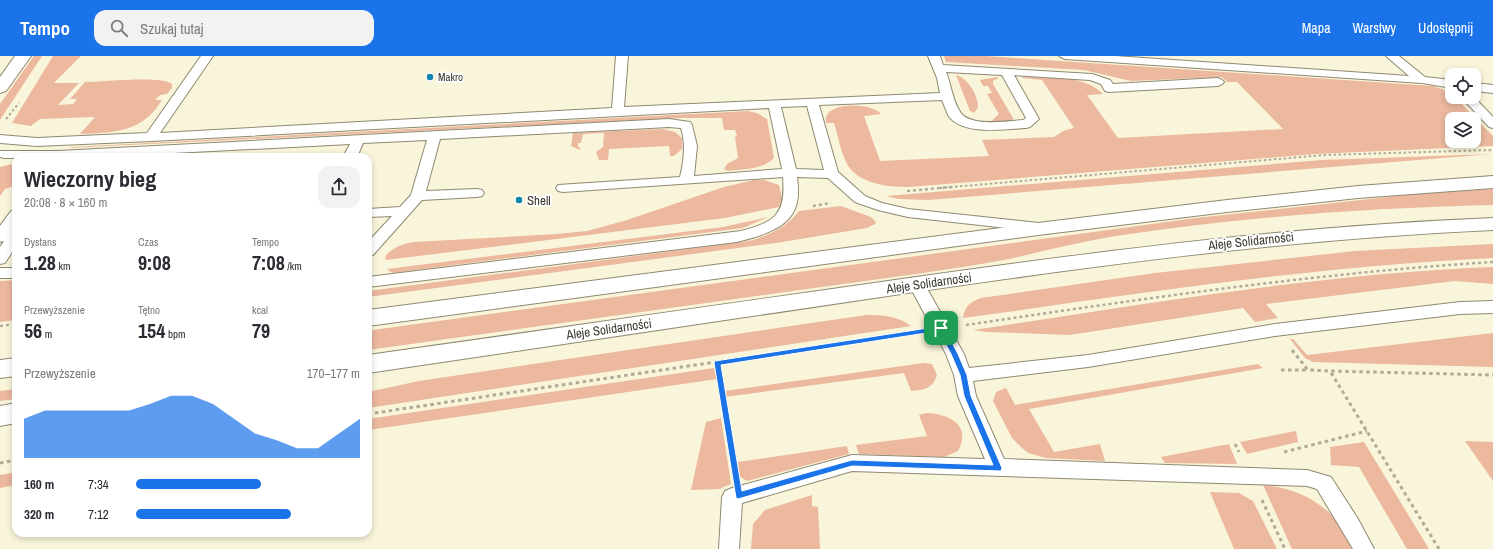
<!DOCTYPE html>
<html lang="pl">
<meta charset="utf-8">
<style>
:root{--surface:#fff;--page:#f2f2f3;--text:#2b2b33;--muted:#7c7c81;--accent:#1a73e8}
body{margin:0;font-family:"Archivo Narrow",sans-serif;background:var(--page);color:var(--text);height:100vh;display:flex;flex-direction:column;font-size:15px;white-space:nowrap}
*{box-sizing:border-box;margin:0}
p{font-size:13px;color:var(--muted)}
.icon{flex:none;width:22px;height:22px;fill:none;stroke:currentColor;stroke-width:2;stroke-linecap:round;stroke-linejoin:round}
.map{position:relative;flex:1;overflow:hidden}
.details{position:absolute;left:12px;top:97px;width:360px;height:384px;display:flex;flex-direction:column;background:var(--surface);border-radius:12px;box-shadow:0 2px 6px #0003}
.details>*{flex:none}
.buttons{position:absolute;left:1445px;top:12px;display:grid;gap:8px}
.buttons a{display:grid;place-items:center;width:36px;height:36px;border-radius:8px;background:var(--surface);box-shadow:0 2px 6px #0003;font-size:20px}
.pin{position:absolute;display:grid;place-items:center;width:34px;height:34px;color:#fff;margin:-17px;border-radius:8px;box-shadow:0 2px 6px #0006}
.round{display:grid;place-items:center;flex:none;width:42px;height:42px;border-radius:12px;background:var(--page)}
.summary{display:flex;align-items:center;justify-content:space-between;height:68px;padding:0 12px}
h1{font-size:22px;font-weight:700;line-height:30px}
.stats{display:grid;grid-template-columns:repeat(3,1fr);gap:6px;height:68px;padding:4px 12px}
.stats div{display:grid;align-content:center}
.stats b{font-size:20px;font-weight:700}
.stats small{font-size:11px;font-weight:400}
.stats p{font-size:11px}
.chart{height:112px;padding:8px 12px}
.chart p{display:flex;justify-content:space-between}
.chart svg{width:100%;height:72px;margin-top:4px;fill:var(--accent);opacity:.7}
ul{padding:0 12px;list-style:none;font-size:13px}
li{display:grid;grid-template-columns:64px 48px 1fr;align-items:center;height:30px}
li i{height:10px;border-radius:5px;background:var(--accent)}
header{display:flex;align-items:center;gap:24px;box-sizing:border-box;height:56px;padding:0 20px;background:var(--accent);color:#fff}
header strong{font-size:19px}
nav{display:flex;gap:22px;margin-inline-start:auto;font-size:14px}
.search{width:280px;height:36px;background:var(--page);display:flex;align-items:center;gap:10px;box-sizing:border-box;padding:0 14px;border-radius:12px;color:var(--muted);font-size:15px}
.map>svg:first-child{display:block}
.green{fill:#ecb89e;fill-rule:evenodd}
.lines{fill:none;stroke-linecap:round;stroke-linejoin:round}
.service-casing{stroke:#8e8971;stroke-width:2}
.tertiary-casing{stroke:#8e8971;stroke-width:2}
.path-far2{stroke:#afab97;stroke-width:2;stroke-dasharray:2.5 2.5;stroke-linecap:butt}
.path-far1{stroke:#afab97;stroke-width:2.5;stroke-dasharray:3 3;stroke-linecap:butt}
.path{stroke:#afab97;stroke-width:3;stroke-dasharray:3.5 3.5;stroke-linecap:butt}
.service{fill:#fff;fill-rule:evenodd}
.tertiary{fill:#fff;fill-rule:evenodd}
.route{fill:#1a73e8;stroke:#fff;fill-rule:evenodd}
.poi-dot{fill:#0e83a9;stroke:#fff;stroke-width:1.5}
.labels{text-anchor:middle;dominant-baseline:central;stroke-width:3.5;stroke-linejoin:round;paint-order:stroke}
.far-poi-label{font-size:11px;fill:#3c3a30;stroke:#fff;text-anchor:start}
.poi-label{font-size:13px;fill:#3c3a30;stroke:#fff;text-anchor:start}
.street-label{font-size:13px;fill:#3c3a30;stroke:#fff}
</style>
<header>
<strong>Tempo</strong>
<div class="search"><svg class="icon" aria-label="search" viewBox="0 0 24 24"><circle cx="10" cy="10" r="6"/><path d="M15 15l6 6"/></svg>Szukaj tutaj</div>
<nav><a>Mapa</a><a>Warstwy</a><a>Udostępnij</a></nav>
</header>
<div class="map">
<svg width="1493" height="493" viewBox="0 0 1493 493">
<rect width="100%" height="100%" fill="#f9f5da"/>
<path class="green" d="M34,0H42L0,64V48Z
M53,0H81L54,27H79L58,49L73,48L77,43H70L85,26C101,26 163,19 172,28V32L167,38L160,39L155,44H162C158,50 154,56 148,61C130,77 103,77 80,78L95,61L40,63L31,70L12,67Z
M944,0H986L1433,30L1442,33L1452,38V41H1455L1493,80V90L1315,98L909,131C887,131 857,128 846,106C840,94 838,79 834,67H826C822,45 871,46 881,58L864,60L880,105L989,100L982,84L1054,81L1063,75L1074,72L1042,24L1022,22V21C1048,22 1083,18 1103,38L1087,39L1118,82L1283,73L1237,26H1227L1222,21L1131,25L1084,14L946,6ZM1452,63H1474V85H1452Z
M956,19C968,22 978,39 978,51L974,57L970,55Z
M997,21L999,22L993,25V28L1013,62L1012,66L989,67L999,58L987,38L992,37L988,30H983L980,24Z
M748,55L757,57L767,63L774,102C762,114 744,113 728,115L724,113L727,108L738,102L735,81L737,80L735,74H724L722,62H680L69,92L72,91Z
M663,73L675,76L682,82V93L674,100H670L669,90L609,93L608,104H599L596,96L603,91L604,77L583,78L581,87H578V91H580V94L571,90L573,77Z
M1492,98L928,144L899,143L886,140L1322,104Z
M16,107V129L5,133L0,140V111Z
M754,124H764L779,129L782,142L779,151L725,162L386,204L385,201C392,191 403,188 414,186L557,178L587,175L627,164L724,131Z
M1493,133V149C1367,152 1240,161 1116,180C1080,186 1044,195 1009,203C978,209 947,213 916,218L368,294V275L380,273L1196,162L1415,138Z
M841,150L871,161L876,166L875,168L867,172L776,187L368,241V235L749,185C769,179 786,172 799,155Z
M768,161L743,172L392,217L387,213L723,171Z
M1493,188V202C1315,210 1139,238 963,262C965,250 970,246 981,242L1155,217L1355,195Z
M1493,211V228L1455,225L1266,248L1278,262L1255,266L1243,252L1070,279L987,276L973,274C1145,248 1318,218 1493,211Z
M16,224V264L0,266V225Z
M866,259C883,259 898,260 911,270L368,352V336L419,325Z
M1493,277V311L1313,306L1305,302L1290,283H1293L1307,299Z
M924,307L932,308L937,319C933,333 923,334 911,335L904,317L725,341V335Z
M1258,308L1263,312L1029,353L1054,396L1100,388L1105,405L1046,402L1028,397L1021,391L1012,382L993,345L996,336L1006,332L1015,349Z
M714,312L717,323L368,374V363Z
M16,333V343L0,345V335Z
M927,357C950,358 972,370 958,395L944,401L859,398L856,389L927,380L919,359Z
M721,362L731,428L719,433L691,434L706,366Z
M1296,375L1298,386L1247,398L1240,386Z
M1465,385L1493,386V425Z
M1364,386L1429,493H1407L1359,411L1331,409L1330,391Z
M1229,388L1237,408L1165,407L1161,401Z
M847,390L849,398L747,425L739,420L738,406Z
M16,416V429L0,432V419Z
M1263,429C1291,431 1322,444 1339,468C1344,475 1348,485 1352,493H1292Z
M1210,436L1239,437L1253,445L1277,493H1234Z
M812,439V450L818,451L820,493H751L753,468L765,454Z"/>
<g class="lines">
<defs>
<path id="service" d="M201,0H213L160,77L612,52L616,0H628L624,51L940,37L937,22L928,0H940L943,9L1092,18L1110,24L1113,28L1218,22L1222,24L1224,26L1222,28L1218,30L1109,36L1105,35L1101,28L1090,24L1014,19L1039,63L1030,71L1026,72C1005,73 961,80 948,59C946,54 944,49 942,44L819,49L838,116L865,140L882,147L908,153L1048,168L1050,171L1048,174L1043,176L908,161L878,154L855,146L828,122L797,121C798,129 799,138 797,146C792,173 759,180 737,186L368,231V221L741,175C775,166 786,159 783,121L563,136L558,135L556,132L558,129L680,121C684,105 686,88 681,72L669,71L440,83L426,135L477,133L482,134L484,137L482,140L477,141L422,144L373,199L368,200V186L392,160L368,161V153L400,151L411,139L427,84L363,87L357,101H343L350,88L95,101L4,102L0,101V95H58L669,63L690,66L692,69L697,90L694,120L782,113L769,52L151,85L37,90L0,87V79L37,82L147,77ZM946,16L1002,19L1026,62L1023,64C1007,65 967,72 959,54C952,42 951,28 946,16ZM807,50L824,114L796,113L781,51Z
M1059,0H1115L1409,20L1386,0H1399L1425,21L1452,24V32L1422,27L1065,3Z
M1474,27L1493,29V37L1474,35Z
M1461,41H1474L1493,61V72L1489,71Z
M16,154V169L12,174L16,173V190L5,207L0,208V191L4,185L0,186V170L11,155Z
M0,212H16V222H0Z
M917,224L923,225L925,229L964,298L969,312L1088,299L1275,268L1460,246L1493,245V257L1460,258L1275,280L1088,311L973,325L976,340L1004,403L1307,414L1331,421L1358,463L1374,493H1353L1317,433L1307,430L852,415L742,447L739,493H719L722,441L725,435L732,432L852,399L985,403L958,340L954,319L946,298L909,229L911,225Z"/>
<path id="tertiary" d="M15,0H31L6,35L0,37V21Z
M1493,120V132L1358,142L1227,156L1046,178L368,270V254L1046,166L1227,144L1358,130Z
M1493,162V174C1288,183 1084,211 881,241C710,266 539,292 368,317V299C539,275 710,250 881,226C1085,197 1288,170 1493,162Z
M16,302V320L0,322V304Z
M16,347V367L0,370V350Z"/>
</defs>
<use href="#service" class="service-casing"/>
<use href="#tertiary" class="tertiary-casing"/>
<path class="path-far2" d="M6,63L19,47
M940,132L1324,99L1493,94"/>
<path class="path-far1" d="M907,135L952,131
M813,150L831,147
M966,269C1141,243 1316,217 1493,206
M0,270L16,268
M795,294L916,276"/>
<path class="path" d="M1292,294L1308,314L1330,315
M717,307L735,415
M1281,314H1308
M368,358L802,293
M1235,388L1239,396
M1284,396L1367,375
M0,407L16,404
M1262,444L1285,493
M1439,493L1330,315L1493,319"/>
<use href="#service" class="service"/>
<use href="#tertiary" class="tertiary"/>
</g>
<path class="route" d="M941,270H943L958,298L967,319L971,340L1002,412L1001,415L852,410L738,443L736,442L714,307L715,305ZM939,275L951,298L960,319L964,340L993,409L852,404L742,435L721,309Z"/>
<g class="poi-dot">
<circle cx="430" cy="21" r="4"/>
<circle cx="519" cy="144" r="4"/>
</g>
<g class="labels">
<g class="far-poi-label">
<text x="438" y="21">Makro</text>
</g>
<g class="poi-label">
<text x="527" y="144">Shell</text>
</g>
<g class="street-label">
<text transform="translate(1251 185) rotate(-6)">Aleje Solidarności</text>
<text transform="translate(929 227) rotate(-8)">Aleje Solidarności</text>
<text transform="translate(609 273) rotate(-8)">Aleje Solidarności</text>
</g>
</g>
</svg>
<div class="buttons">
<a><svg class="icon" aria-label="locate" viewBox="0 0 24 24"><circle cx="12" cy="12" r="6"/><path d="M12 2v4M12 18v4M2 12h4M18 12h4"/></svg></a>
<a><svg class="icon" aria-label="layers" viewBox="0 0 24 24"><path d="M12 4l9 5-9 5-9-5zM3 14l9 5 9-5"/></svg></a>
</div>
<div class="pin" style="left:941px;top:272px;background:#1e9e55"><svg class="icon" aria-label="arrive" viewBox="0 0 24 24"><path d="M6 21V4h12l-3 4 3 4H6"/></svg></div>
<section class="details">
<div class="summary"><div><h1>Wieczorny bieg</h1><p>20:08 · 8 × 160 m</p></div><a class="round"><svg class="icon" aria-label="share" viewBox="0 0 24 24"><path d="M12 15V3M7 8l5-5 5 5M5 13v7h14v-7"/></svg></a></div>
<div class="stats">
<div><p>Dystans</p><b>1.28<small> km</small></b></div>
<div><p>Czas</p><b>9:08</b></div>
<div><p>Tempo</p><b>7:08<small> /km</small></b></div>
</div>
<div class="stats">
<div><p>Przewyższenie</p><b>56<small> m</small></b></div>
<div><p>Tętno</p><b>154<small> bpm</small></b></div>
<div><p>kcal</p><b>79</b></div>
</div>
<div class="chart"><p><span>Przewyższenie</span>170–177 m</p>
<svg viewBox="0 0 160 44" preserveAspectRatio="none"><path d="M0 44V20L10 15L20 15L30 15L40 15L50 15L60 11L70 6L80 6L90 11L100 20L110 29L120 33L130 38L140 38L150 29L160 20V44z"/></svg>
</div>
<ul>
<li><b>160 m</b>7:34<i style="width:56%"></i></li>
<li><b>320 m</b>7:12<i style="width:69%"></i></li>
</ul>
</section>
</div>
